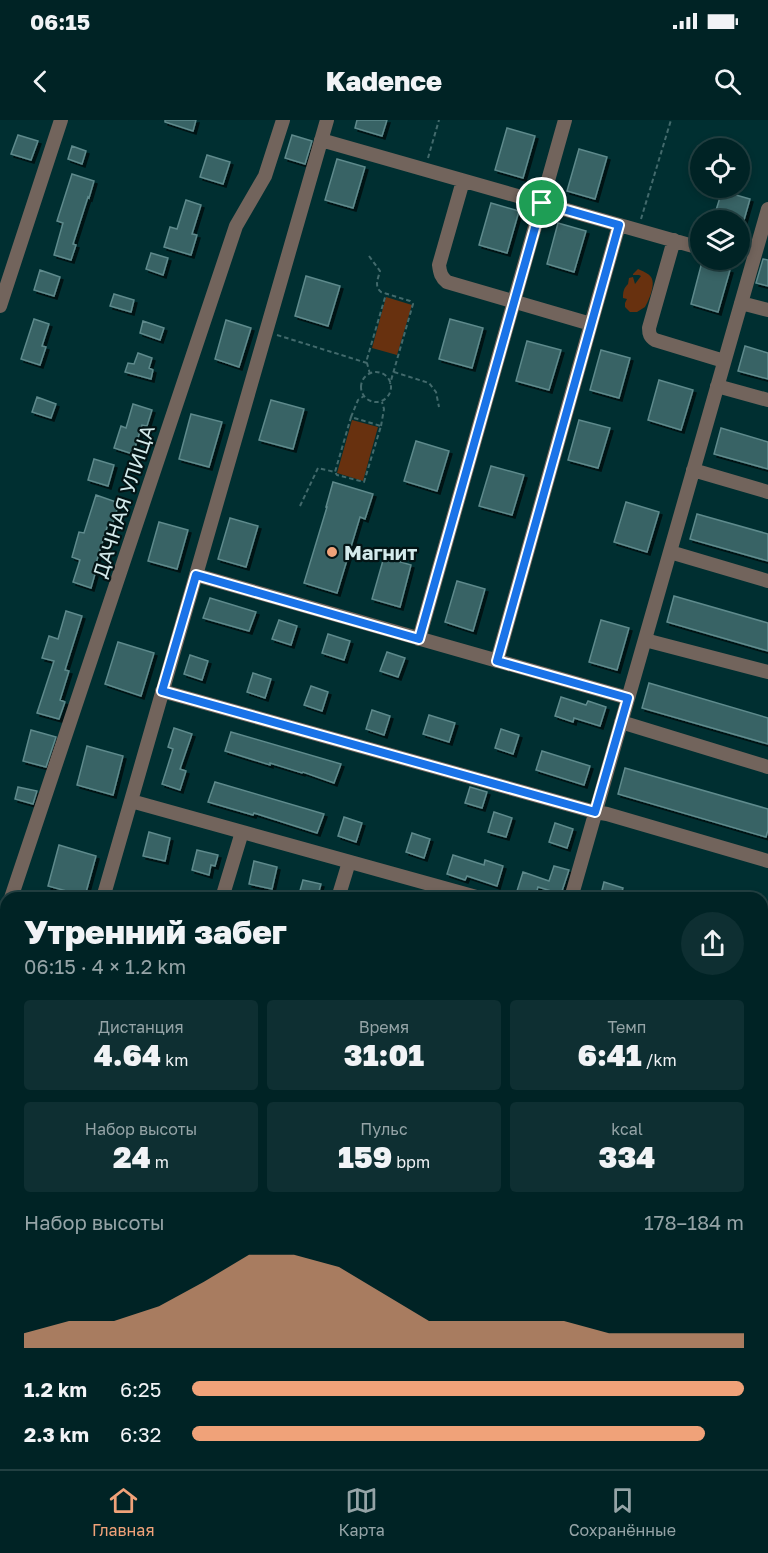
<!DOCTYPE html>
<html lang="ru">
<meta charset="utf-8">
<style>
:root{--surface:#002325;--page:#0e2f32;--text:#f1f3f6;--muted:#95a4a7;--line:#224042;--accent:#f0a279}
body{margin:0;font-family:"Golos Text",sans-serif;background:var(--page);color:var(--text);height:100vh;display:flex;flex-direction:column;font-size:22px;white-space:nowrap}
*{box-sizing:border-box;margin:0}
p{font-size:20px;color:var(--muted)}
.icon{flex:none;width:33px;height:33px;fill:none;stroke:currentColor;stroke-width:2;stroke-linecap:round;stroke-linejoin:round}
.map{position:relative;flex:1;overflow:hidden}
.panel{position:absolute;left:0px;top:772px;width:768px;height:578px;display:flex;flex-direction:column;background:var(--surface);border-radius:18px 18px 0 0;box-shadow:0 3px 9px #0003,0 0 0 2px var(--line)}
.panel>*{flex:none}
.tools{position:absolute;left:690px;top:18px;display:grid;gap:12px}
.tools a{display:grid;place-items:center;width:60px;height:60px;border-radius:50%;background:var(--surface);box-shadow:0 3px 9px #0003,0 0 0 2px var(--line);font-size:30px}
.pin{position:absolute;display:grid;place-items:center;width:51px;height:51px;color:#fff;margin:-26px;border:3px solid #fff;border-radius:50%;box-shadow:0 2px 6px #0007}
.round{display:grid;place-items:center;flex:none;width:63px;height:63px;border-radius:32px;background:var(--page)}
.headline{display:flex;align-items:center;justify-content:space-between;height:102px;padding:0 24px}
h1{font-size:33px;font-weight:800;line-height:45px}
.stats{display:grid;grid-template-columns:repeat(3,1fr);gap:9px;height:102px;padding:6px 24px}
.stats div{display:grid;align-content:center;border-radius:6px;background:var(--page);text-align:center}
.stats b{font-size:30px;font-weight:800}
.stats small{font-size:16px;font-weight:400}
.stats p{font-size:16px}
.chart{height:168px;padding:12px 24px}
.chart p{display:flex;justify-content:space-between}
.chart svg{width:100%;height:108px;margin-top:6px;fill:var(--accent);opacity:.7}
ul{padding:0 24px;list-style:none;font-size:20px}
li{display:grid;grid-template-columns:96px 72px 1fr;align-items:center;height:45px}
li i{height:15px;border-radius:8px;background:var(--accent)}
.status{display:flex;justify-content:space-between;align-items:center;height:42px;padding:0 30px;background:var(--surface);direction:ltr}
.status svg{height:16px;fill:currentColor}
header{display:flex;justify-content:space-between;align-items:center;height:78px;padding:0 24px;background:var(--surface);font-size:27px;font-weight:800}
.menu{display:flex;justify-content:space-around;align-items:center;height:84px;border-top:2px solid var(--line);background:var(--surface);font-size:16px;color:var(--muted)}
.menu a{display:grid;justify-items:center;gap:3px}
.menu .on{color:var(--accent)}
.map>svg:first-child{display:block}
.green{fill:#68310f}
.building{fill:#376365;stroke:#5e8a8c;stroke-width:1.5;filter:url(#shadow)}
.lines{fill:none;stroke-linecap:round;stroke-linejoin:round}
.path{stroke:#426a6c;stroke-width:2;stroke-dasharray:4.5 3;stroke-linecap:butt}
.minor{stroke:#72645c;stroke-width:14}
.route-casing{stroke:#fff;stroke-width:12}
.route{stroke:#1a73e8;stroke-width:8}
.poi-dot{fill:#f0a279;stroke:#031415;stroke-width:2}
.labels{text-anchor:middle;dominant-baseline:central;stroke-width:4.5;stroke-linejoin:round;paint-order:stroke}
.street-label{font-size:20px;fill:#d3eaeb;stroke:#031415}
.poi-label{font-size:20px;font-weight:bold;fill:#d3eaeb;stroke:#031415;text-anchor:start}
</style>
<div class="status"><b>06:15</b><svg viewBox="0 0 49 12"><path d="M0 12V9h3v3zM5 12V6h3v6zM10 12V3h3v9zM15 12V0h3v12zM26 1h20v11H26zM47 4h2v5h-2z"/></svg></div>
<header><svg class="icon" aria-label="back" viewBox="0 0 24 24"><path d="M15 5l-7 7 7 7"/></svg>Kadence<svg class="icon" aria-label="search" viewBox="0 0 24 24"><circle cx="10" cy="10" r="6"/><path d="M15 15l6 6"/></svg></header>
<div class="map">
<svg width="768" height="1349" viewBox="0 0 768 1349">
<defs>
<filter id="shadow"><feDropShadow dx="3" dy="3" stdDeviation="0" flood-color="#0009"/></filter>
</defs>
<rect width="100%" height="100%" fill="#002f31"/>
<path class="green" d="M638,149C642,151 648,153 651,157C656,164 649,180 645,187L637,192H630L625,187V183L627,179L623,178C623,171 624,168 628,164L629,158L633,157L635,164L641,156L639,155H633V154Z
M386,177L412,185L397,235L372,228Z
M352,300L378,307L363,361L337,353Z"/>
<path class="building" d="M165,0H196L193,11L165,2Z
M357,0H387L382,16L355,8Z
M507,8L535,16L523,58L495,50Z
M18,15L38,21L31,40L11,34Z
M292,15L312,21L305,44L285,38Z
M72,26L86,31L82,44L68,39Z
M579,29L607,37L595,79L567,71Z
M207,35L230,42L223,64L200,57Z
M337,39L365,47L353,88L325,80Z
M72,54L94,61L89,78L88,77L73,124L76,125L71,140L54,135L63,103L57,101Z
M722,71L750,79L744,100H713Z
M186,80L201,85L192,114L197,115L191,135L164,127L170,107L177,109Z
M491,83L519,91L507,133L479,125Z
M558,103L586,111L574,152L547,144Z
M151,133L168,138L163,155L146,149Z
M763,139L768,140V166L756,163Z
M702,142L730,150L718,192L691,184Z
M40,150L60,157L54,176L34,170Z
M306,156L340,166L328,206L295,196Z
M114,174L134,180L131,192L110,186Z
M34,199L49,204L42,226L46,227L40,245L21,239Z
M450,199L483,208L472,248L439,239Z
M226,200L251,208L239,247L215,239Z
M143,201L164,208L160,220L140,213Z
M527,221L561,230L549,270L516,261Z
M745,226L768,233V259L738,251Z
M601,230L630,238L619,278L590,270Z
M138,233L152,238L149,248L153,250L151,259L125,252L128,243L134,244Z
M659,260L693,270L681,310L648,300Z
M37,277L56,284L51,298L32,292Z
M271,280L304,289L293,329L259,320Z
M133,284L152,290L147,306L142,305L133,334L114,328L121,306L126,308Z
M191,294L222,302L209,347L179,339Z
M579,300L610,308L598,348L568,340Z
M721,308L768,322V349L714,334Z
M416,321L449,331L437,371L404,361Z
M94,339L114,345L108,366L88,360Z
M491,346L524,355L512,395L479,386Z
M333,362L373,374L365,399L360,397L337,473L304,463L327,387H326Z
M96,375L119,383L112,406L108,404L93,453L95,454L91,468L73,462L80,440L72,437L79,412L84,413Z
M626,382L659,392L647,432L614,422Z
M697,394L768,414V441L690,419Z
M230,398L258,406L246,447L218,439Z
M159,402L188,410L177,449L148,441Z
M384,437L411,445L400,487L372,479Z
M457,461L485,469L473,511L445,502Z
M674,476L768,503V531L667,502Z
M210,478L256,492L249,511L203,498Z
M66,491L82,496L65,550L69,551L60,580L65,582L59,599L37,593L54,541L42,538L49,516L58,519Z
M279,500L297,506L291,525L272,519Z
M601,500L629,508L617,550L589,542Z
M328,514L350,521L344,540L322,533Z
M118,522L154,533L141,576L105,564Z
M387,532L405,538L398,557L380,551Z
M190,535L208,541L202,560L184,554Z
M253,553L271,559L265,578L247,572Z
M649,563L768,598V624L642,588Z
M311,566L328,572L322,591L304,585Z
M561,577L586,585L588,581L606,587L600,606L574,598L573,602L555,596Z
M372,590L390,596L384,615L366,609Z
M429,595L455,603L449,622L423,614Z
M174,608L192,614L180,649L186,651L180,670L162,664L173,629L168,627Z
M501,609L519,615L513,634L495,628Z
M31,610L56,617L46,647L23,641Z
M231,612L341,644L334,663L303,652L302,653L270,643V645L225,631Z
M87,626L123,636L113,675L77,665Z
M542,631L590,646L584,665L536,650Z
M625,648L768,689V710L766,717L618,674Z
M215,662L324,694L317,713L254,693L253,695L208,682Z
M18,667L37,671L33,684L15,679Z
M470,667L487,672L482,688L465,683Z
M494,692L512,698L506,717L488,712Z
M344,697L362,703L356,722L338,716Z
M555,703L573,709L567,728L549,722Z
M149,712L170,718L165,741L143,736Z
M412,713L430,719L424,738L406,732Z
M59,725L96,736L85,776L48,766Z
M197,730L218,735L215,746L211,745L209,755L192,750Z
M453,735L484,745L485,740L503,746L497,766L467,756L465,760L447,754Z
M254,741L277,747L272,769L249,764Z
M554,746L569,750L561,774L538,767L535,777L517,771L523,752L549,761Z
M303,760L321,764L317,778H298Z
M604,762L623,768L620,778H600Z"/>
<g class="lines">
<path class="path" d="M428,38L439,0
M641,99L671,0
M369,136L380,151C378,159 374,166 381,172L410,181L413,184L390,264
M277,215L367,243
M394,252L429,263L436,272L439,287
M361 267a15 15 0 1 1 30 0a15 15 0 1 1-30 0Z
M370,254L367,243V239L386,174
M351,297L358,280L364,276
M381,306L384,289L382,282
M300,386L318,348L335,352L351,297L381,306L364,362L337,355L335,352
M135,1346H139L142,1349
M388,1349L392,1344"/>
<path class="minor" d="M321,20L700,128
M463,61L439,145C440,153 441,157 447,162L591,204L619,105
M674,120L649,208C649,214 650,217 655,220L724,241
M741,183L768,190
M0,186L61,0
M717,266L768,280
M693,350L768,372
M670,432L768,461
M196,455L628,578
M419,519L565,0
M645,520L768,552
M497,541L591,204
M162,571L595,692L607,694L768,741
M621,602L768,647
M131,681L480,778
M11,778L236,106L265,56L283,0
M103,778L327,0
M222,778L242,712
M338,778L349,742
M571,778L768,89
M0,812L6,794
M0,1113L6,1115
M762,1148L768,1149
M0,1197L6,1199
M762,1222H768
M0,1288L6,1291
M762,1336L768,1337
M122,1349L124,1344"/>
</g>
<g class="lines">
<defs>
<path id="route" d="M542,83L619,105L497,541L628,578L595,692L162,571L196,455L419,519Z"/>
</defs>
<use href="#route" class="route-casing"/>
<use href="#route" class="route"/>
</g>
<circle class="poi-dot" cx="332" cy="432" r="6"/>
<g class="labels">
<g class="street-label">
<text transform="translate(123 381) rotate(-72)">ДАЧНАЯ УЛИЦА</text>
</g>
<g class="poi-label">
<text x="344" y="432">Магнит</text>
</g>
</g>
</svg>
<div class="tools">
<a><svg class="icon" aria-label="locate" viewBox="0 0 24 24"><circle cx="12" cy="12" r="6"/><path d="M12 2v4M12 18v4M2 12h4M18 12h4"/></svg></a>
<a><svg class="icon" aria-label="layers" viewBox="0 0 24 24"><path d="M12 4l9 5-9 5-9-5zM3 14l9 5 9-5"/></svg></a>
</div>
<div class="pin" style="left:542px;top:83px;background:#1e9e55"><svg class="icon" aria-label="arrive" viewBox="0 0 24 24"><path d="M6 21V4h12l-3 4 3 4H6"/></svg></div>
<section class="panel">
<div class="headline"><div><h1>Утренний забег</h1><p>06:15 · 4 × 1.2 km</p></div><a class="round"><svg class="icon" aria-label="share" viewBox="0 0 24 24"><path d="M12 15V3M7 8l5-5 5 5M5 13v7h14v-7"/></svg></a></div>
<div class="stats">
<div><p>Дистанция</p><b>4.64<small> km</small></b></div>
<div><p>Время</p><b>31:01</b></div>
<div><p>Темп</p><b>6:41<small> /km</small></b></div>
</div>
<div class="stats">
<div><p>Набор высоты</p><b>24<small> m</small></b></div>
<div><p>Пульс</p><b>159<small> bpm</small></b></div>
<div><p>kcal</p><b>334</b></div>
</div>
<div class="chart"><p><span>Набор высоты</span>178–184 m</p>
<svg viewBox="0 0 160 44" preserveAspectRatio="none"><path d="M0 44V38L10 33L20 33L30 27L40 17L50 6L60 6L70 11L80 22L90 33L100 33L110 33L120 33L130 38L140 38L150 38L160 38V44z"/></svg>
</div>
<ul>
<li><b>1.2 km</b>6:25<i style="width:100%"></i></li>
<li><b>2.3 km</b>6:32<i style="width:93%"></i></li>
</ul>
</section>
</div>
<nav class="menu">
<a class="on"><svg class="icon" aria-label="home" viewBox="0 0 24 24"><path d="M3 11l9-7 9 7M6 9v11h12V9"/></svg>Главная</a>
<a><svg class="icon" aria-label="map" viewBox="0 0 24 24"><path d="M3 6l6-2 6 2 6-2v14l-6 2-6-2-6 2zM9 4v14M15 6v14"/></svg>Карта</a>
<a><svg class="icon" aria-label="saved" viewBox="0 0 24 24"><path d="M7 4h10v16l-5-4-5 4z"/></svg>Сохранённые</a>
</nav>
